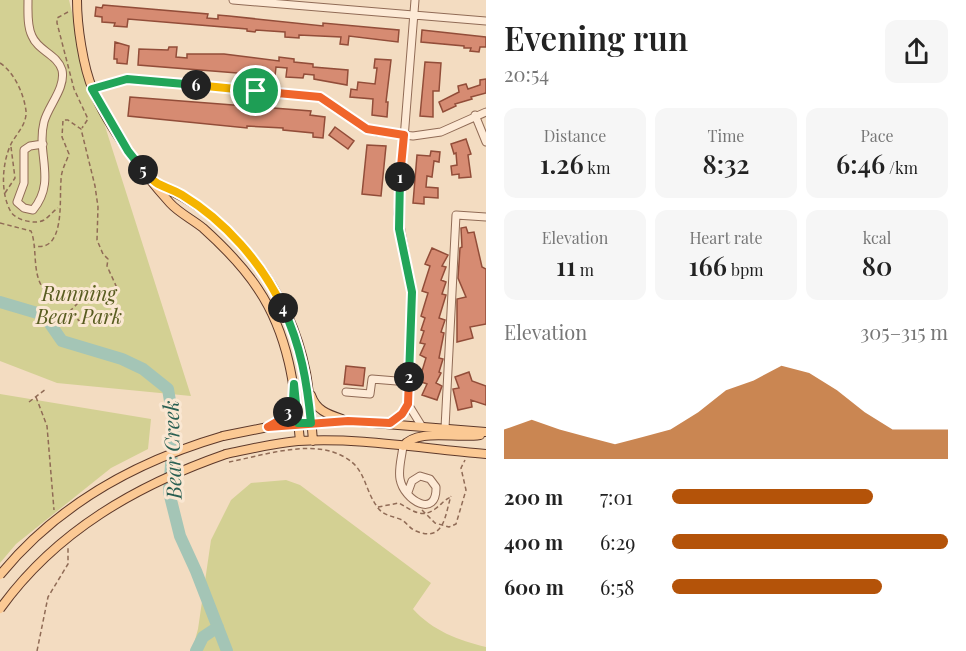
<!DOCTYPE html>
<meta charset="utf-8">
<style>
:root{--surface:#fff;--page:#f6f6f6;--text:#222;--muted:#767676;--accent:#b45309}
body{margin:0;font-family:"Playfair Display",serif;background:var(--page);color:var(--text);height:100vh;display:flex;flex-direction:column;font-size:22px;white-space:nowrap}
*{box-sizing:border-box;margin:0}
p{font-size:20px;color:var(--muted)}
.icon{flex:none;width:33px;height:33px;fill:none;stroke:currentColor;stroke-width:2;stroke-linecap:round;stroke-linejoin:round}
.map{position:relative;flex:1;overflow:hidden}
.sheet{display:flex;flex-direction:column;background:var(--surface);width:480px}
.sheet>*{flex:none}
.pin{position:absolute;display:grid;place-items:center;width:51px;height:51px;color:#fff;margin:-26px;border:3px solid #fff;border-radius:50%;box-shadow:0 2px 6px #0007}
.km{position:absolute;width:30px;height:30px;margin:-15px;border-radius:50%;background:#222;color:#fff;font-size:16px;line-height:30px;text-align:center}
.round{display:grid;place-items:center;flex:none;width:63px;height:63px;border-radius:12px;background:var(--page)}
.headline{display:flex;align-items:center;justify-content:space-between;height:102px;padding:0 18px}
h1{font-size:33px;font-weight:600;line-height:45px}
.figures{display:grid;grid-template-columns:repeat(3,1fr);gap:9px;height:102px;padding:6px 18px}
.figures div{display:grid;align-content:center;border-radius:12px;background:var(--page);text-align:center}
.figures b{font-size:26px;font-weight:600}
.figures small{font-size:16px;font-weight:400}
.figures p{font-size:16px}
.chart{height:168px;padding:12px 18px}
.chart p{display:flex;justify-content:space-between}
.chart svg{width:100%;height:108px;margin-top:6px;fill:var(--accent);opacity:.7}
ul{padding:0 18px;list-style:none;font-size:20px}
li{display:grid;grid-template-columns:96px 72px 1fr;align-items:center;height:45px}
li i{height:15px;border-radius:8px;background:var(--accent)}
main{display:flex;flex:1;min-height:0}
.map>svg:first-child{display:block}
.green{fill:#d3d093}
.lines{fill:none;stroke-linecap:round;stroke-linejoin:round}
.river{stroke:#a4c5b6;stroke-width:12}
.building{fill:#d68b72;stroke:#924d39;stroke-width:1.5}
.minor-casing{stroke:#906b56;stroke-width:9}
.major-casing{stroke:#5d392b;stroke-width:10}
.path{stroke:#906b56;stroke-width:1.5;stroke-dasharray:4.5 3;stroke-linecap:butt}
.minor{stroke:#fdead6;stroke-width:7}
.major{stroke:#fbc994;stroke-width:8}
.major-bridge-casing{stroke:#5d392b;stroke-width:10;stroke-linecap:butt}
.major-bridge{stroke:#fbc994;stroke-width:8}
.split-1-casing{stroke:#fff;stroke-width:12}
.split-2-casing{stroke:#fff;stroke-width:12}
.split-3-casing{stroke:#fff;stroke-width:12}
.split-4-casing{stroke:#fff;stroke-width:12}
.split-5-casing{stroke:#fff;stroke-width:12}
.split-6-casing{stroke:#fff;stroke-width:12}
.split-7-casing{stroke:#fff;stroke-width:12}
.split-1{stroke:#f0652b;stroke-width:8}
.split-2{stroke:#22a559;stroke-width:8}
.split-3{stroke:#f0652b;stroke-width:8}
.split-4{stroke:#22a559;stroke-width:8}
.split-5{stroke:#f5b400;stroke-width:8}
.split-6{stroke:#22a559;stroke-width:8}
.split-7{stroke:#f5b400;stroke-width:8}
.labels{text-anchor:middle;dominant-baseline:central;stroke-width:6;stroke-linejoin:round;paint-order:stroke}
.park-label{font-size:20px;font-style:italic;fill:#585c20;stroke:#fae7d2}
.water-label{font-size:21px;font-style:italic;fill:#295f52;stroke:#fae7d2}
</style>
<main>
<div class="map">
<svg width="486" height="651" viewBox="0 0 486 651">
<rect width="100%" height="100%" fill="#f3dcc1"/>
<path class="green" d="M0,0H69L82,54L191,396L57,383L0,361Z
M0,394L151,419L148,449L111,468L16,544L0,563Z
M286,480L300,485L431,583L413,609C433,631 458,640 486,647V651H192L198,629L211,540L231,500L251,483Z"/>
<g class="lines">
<path class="river" d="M0,302L44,315L62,341L122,359L143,369L168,389L174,425L169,492L180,536L196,571L227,651
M196,651L203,637L218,627"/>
</g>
<path class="building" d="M103,5L208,14L207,18L218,19V15L229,16L323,26V23L377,28L399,30L398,42L349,36L348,45L340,44L341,37L299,35V38L285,37V32L256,30L255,32L247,31V29L128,19L127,27L114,26L115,23L102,22V17L95,16L96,7L102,8Z
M422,30L486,37V47H480L479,52L470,51L471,48H464V46L421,42Z
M115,42L129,46L127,64L117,63V59H114Z
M169,47H177L176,57L187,58V54H224L279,61V57L294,59V62L313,64V67L348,70L347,85L314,79V75L304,74L303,78L286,77L287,68L276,67L275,76L138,65L139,49L168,50Z
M375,59L391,60L386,102H388L387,117L372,115L373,99L350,97L351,89L357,90L358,82L375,84L377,68H374Z
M425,62L441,63L439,91H433V117L420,116Z
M486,79V93L471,97L472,99L455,104L456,106L443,112L439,102L459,92L458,86L466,84L468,89L480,85V80Z
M130,97L311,111L310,115L325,117L323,138L313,137V133L283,130V128L247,126V128L128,116Z
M335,127L354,141L348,149L329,135Z
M466,139L471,154L468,155L471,177L459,178V174L452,175L451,166L457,165L456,153L454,154L451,144Z
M367,145L386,146L381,196L362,194Z
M431,151L440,152L439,162L434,161L432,177L427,176L426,187L438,188V198L424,197V204L413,203L417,155L430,156Z
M466,227L468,233L474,232L482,267L486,269V324L470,327L473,338L457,342V299L466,297L458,278L460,248L462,247L461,228Z
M432,248L448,255L442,266L446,267L441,280L446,282L442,294L446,295L439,318L445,320L441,332L444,333L439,358L443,359L439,372L441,373L436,383L442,386L437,400L422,395L427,384L419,381L426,358L420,355L425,344L420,343L424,331L421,330L425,318L421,316L428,293L422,291L430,266L425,264Z
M346,366L365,368L363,386L344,384Z
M469,372L472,381L486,386V405L471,400L472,407L458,410L453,389L459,388L455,377Z"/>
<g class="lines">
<defs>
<path id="minor" d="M28,0C28,12 27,26 32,36C38,51 57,54 62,70C66,88 48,106 44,122C36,154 57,181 33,210L24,208L17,202L24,183V150L30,146L43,144
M233,0L486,21
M415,0L398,214L412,292L408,404L421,425
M92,89L127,79L320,97L367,129L377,132L413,136L441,132L486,112
M475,115L486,142
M346,392L370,394L372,379L409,382
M390,423L402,414L408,404
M445,428L456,215L486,217
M403,446C402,456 398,469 400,479C404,501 437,519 436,487L430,479L420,476L412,481L408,492"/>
<path id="major" d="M77,0C77,25 83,67 93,90C108,127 143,173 170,203C179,213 192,219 203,228C223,246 243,266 258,289C289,335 295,388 300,441
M156,184C233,215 290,291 306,373C310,395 311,419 313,441
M311,395C316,410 327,414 342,419
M272,425L287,413L294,396
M223,436L268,427L348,421L486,432
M403,446C418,428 455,439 480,435
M226,454C250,449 274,443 298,441C360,437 424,449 486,454"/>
</defs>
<use href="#minor" class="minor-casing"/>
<use href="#major" class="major-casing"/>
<path class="path" d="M68,12L57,18V23L74,89L88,119L82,128
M0,63C14,72 24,94 26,111C27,124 17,133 11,144C2,163 0,193 11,212C16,220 35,225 44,220C49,217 53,211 58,208
M5,193L15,178L11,147
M0,223L31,231C39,251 29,283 52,296L65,292L77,297V304L70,311L83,325L95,323L110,314L113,309L111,296L117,288L107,266L108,259L103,254L97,240L98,207L95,186L81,129L68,120H63L62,137L69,154C66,163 61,170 61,181C59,198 66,253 34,246
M36,397L47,426L54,510
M29,402L46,389
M229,462C260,456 302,442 333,452C368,464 361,485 378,508C384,516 393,516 402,520C407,523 410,529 416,531C445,543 445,514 451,496
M378,507L399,503C411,510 422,519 435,509C442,504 444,500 451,497
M422,510L435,523L449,527L456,524L466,490L461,468L465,460
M37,651L48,597L68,564V548"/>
<use href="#minor" class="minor"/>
<use href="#major" class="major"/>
<defs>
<path id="major-bridge" d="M0,575C58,504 137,461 223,436
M0,609C56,531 137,485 226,454"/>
</defs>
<use href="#major-bridge" class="major-bridge-casing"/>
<use href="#major-bridge" class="major-bridge"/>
</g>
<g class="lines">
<defs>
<path id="split-1" d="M256,91L320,97L367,129L404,135L400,177"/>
<path id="split-2" d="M400,177L399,229L412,292L409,377"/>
<path id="split-3" d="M288,412L280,420L268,427L348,421L390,423L402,414L408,404L409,377"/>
<path id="split-4" d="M283,308C301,346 307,382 311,423H298L294,384L293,400L288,412"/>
<path id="split-5" d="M143,170C159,189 163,184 182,195C225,221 262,263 283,308"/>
<path id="split-6" d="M143,170L128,151L92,89L127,79L196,85"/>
<path id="split-7" d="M196,85L256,91"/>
</defs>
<use href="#split-1" class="split-1-casing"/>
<use href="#split-2" class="split-2-casing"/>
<use href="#split-3" class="split-3-casing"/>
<use href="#split-4" class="split-4-casing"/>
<use href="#split-5" class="split-5-casing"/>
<use href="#split-6" class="split-6-casing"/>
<use href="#split-7" class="split-7-casing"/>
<use href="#split-1" class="split-1"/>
<use href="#split-2" class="split-2"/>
<use href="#split-3" class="split-3"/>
<use href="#split-4" class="split-4"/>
<use href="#split-5" class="split-5"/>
<use href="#split-6" class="split-6"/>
<use href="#split-7" class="split-7"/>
</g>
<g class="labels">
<g class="park-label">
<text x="79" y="292">Running<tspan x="79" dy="23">Bear Park</tspan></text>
</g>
<g class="water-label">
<text transform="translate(171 450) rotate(-92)">Bear Creek</text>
</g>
</g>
</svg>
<div class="pin" style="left:256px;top:91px;background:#1e9e55"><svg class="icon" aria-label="arrive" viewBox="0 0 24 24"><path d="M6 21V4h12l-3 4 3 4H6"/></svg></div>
<b class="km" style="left:400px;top:177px">1</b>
<b class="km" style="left:409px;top:377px">2</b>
<b class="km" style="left:288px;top:412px">3</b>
<b class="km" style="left:283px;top:308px">4</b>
<b class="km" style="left:143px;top:170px">5</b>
<b class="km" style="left:196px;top:85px">6</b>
</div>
<section class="sheet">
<div class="headline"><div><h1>Evening run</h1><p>20:54</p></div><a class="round"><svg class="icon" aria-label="share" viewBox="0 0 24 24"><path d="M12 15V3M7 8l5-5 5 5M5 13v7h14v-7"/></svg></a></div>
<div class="figures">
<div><p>Distance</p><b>1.26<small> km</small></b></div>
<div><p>Time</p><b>8:32</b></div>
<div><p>Pace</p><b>6:46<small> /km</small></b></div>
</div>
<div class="figures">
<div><p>Elevation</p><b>11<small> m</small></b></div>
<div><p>Heart rate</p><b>166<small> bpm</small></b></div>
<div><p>kcal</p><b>80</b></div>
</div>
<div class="chart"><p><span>Elevation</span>305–315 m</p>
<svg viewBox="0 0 160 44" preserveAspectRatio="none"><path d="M0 44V32L10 28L20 32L30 35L40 38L50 35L60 32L70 25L80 16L90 12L100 6L110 9L120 16L130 25L140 32L150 32L160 32V44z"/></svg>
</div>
<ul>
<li><b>200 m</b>7:01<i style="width:73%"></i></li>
<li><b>400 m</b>6:29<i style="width:100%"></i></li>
<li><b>600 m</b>6:58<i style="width:76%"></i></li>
</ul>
</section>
</main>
